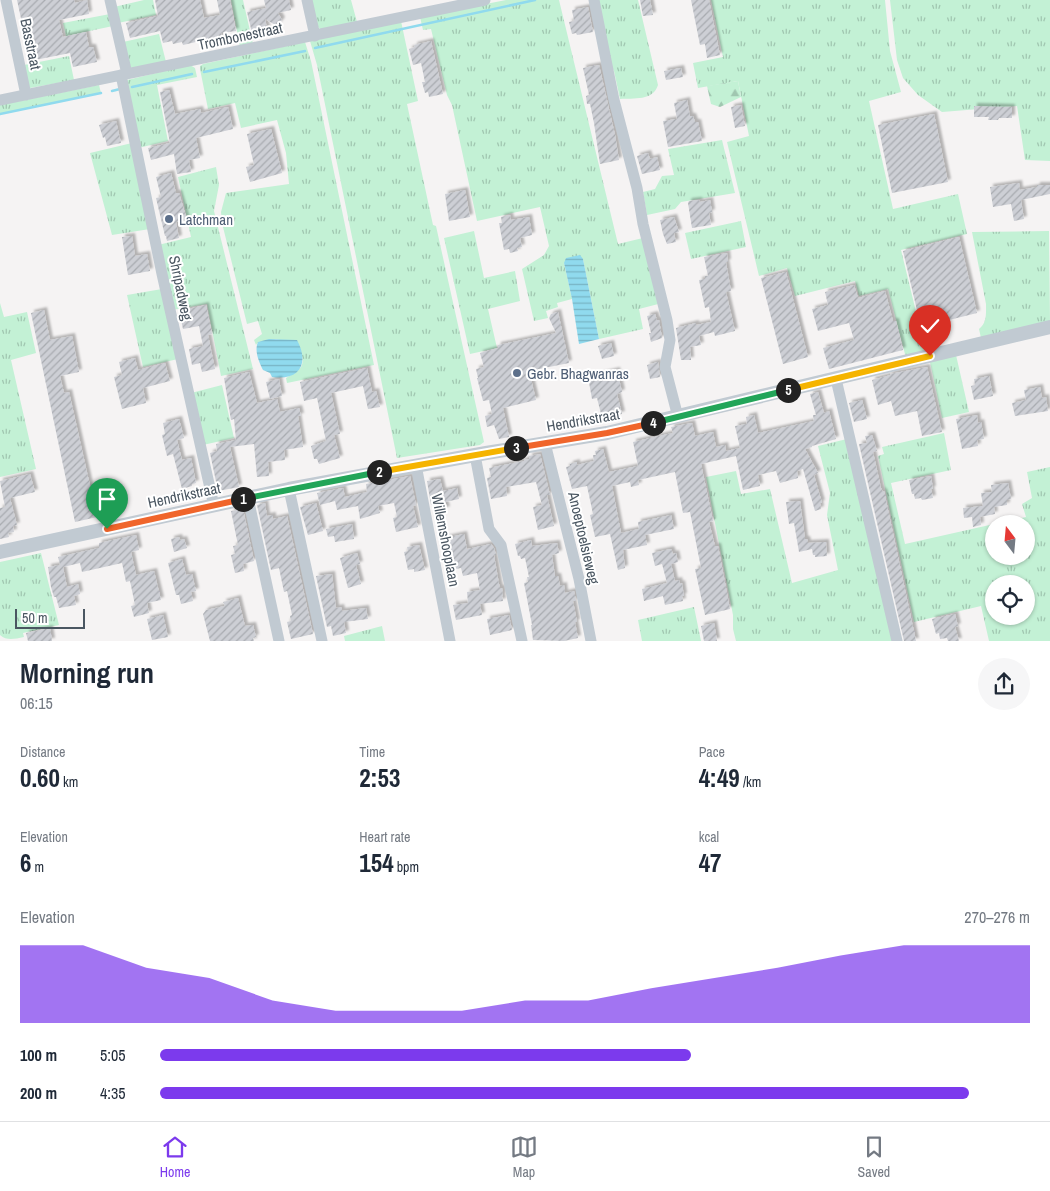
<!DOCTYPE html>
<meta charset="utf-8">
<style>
:root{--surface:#fff;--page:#f6f6f7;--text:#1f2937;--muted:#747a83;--line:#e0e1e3;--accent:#7c3aed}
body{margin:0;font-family:"Archivo Narrow",sans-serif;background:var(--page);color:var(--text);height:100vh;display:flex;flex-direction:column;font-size:19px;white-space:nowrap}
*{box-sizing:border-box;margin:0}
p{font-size:16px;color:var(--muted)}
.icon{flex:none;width:28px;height:28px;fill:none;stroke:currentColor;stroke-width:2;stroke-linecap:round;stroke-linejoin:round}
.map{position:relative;height:641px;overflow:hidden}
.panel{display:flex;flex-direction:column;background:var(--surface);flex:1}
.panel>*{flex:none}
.needle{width:32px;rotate:344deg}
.controls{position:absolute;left:985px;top:515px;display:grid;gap:10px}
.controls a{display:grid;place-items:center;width:50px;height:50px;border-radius:50%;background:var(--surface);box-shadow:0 1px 4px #0004;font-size:25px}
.scale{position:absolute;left:15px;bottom:12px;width:70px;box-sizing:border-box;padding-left:5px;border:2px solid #4a5661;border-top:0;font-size:14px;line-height:18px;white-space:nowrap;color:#4a5661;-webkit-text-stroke:4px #fff;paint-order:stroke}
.pin{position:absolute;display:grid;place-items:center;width:42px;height:42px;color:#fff;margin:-51px -21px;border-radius:50% 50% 50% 0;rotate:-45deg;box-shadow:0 0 5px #0007}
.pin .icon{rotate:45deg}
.km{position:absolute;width:25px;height:25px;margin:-12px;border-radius:50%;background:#222;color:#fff;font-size:14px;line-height:25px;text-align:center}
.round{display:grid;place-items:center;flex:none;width:52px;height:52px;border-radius:26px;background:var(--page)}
.summary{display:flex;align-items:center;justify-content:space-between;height:85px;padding:0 20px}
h1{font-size:28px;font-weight:700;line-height:38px}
.figures{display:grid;grid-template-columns:repeat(3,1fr);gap:8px;height:85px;padding:5px 20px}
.figures div{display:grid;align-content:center}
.figures b{font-size:25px;font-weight:700}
.figures small{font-size:14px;font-weight:400}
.figures p{font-size:14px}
.chart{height:140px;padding:10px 20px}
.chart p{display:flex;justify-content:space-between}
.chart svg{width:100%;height:90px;margin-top:5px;fill:var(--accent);opacity:.7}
ul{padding:0 20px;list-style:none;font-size:16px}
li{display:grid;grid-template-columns:80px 60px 1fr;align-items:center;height:38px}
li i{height:12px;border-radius:6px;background:var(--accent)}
.tabs{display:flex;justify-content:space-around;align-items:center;height:70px;border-top:1px solid var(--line);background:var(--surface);font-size:14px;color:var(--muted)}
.tabs a{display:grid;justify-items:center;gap:2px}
.tabs .active{color:var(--accent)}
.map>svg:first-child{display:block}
.grass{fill:url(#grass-tufts);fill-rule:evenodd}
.forest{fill:url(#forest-firs)}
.water{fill:url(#water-rules)}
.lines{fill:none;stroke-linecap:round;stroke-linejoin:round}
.stream{stroke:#90daee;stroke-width:2.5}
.building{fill:url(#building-hatch);filter:url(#shadow)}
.minor{stroke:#c1cad2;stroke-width:11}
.tertiary{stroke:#c1cad2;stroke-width:14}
.split-1-casing{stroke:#fff;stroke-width:10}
.split-2-casing{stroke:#fff;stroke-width:10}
.split-3-casing{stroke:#fff;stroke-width:10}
.split-4-casing{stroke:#fff;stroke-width:10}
.split-5-casing{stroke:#fff;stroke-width:10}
.split-6-casing{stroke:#fff;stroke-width:10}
.split-1{stroke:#f0652b;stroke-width:6}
.split-2{stroke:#22a559;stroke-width:6}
.split-3{stroke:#f5b400;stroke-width:6}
.split-4{stroke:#f0652b;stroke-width:6}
.split-5{stroke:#22a559;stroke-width:6}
.split-6{stroke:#f5b400;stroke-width:6}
.service-dot{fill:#5c6f8a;stroke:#fff;stroke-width:2}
.labels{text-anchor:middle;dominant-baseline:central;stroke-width:4;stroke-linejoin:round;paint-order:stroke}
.street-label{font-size:15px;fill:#4a5661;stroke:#fff}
.service-label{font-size:15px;fill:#4e5e75;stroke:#fff;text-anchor:start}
</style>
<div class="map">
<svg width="1050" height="641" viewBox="0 0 1050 641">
<defs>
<pattern id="grass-tufts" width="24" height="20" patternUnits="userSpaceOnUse" patternTransform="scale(1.25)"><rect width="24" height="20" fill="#c3f1d5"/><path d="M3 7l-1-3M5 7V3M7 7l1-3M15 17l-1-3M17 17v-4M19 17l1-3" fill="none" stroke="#a0c6b0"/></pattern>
<pattern id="forest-firs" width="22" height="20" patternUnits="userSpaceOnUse" patternTransform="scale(1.25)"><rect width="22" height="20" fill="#c3f1d5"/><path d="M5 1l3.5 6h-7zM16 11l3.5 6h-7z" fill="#a0c6b0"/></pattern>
<pattern id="water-rules" width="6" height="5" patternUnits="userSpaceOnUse" patternTransform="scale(1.25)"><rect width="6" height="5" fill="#90daee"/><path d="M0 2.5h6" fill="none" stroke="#78b4c4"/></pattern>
<pattern id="building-hatch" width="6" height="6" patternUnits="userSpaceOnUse" patternTransform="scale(1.25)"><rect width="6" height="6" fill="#cdcfd5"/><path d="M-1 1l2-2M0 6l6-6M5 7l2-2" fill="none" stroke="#a8abb0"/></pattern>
<filter id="shadow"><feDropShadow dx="3" dy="-3" stdDeviation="1" flood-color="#0004"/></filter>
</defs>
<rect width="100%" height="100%" fill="#f5f3f3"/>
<path class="grass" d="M144,0H153L156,15L118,23L114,7Z
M231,0H243L253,44L240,47Z
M310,0H351L357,22L320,29L318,27Z
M506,0H559L618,244L647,237L666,302L639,309L643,329L599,339L583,259L564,263L572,299L557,303L558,307L546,311L548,318L534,321L522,269L544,255L549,246L540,207L477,221L452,105L447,95L431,29L423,30L420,17Z
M597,0H638L658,85C653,101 634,98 620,99L614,71L607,58Z
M711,0H885L890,51L901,92L869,101L893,209L958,194L967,234L901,250L926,353L906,358L888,289L859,296L855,281L795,296L787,268L759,276L727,142L749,136L738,81L698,88L693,63L723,57Z
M890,0H1050V161L1025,160L1017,106L942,112L918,95L903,78L897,60Z
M110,14L113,26L66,36L63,23Z
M401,21L418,101L407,104L433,225L436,226L484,442L480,445L397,458L317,65L310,41Z
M159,34L166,62L130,68L123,42Z
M305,42L311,61L374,365L287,383L286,378C305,368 305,365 299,345L276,339L258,342L256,345L254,340L262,334L258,321L247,324L222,223L221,212L226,193L289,184L286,153L277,120L241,128L235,103L208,109L200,69V66L203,64Z
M69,56L74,80L30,88L29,86L24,65Z
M190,65L195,68L197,77L157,85L168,141L138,148L127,80Z
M99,85L101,93L0,114V105Z
M722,140L735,193L681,202L675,209L647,215L643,192L655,189L662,176L674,175L668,149Z
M132,143L150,229L112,235L90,153Z
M216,167L219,185L214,211L253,369L221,376L207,304L172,310L158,245L191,237L178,177Z
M741,221L746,247L691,259L685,233Z
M474,231L484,278L515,271L520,301L488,309L497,348L470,354L444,238Z
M1049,231L1050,323L981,338L979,329C987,323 986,314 986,304L972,232Z
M162,289L178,359L143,367L127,295Z
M0,303L4,317L27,312L36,353L11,360L36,469L0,477Z
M956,355L969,412L942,418L930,362Z
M222,385L234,438L203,445L191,393Z
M944,433L951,470L891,483L905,544L994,524V556H1026V524H996L1026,517L1022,504L1032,498L1027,472L1050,467V641H989L981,606L914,622L878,456L884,454L882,447ZM994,584H1026V616H994Z
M847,439L893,641H736L733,629V615L706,477L736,471L741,494L770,489L792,583L838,570L827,515L830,493L818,446Z
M41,553L59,625L23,633L24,637C14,639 7,641 0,635V562Z
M694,607L701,641H642L638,620Z
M382,626L385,641H345L344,636Z"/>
<path class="forest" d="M738,81L741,97L720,107L711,104L707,86Z"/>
<path class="water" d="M580,255L583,259L599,339L579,344L572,299L564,263L566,258Z
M269,339L297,340C310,364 299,381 272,377L270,373L263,370C259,362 254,351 258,342Z"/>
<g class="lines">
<path class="stream" d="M315,48L535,0
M204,72L305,51
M132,87L192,74
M112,91L120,89
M0,114L101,93"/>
</g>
<path class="building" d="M17,0H74L75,3L87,0L89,14L59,20L63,37L86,32L89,47H93L97,62L73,67L70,53L35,60L30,36L25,37Z
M155,0H200L204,18L220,15L217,0H230L236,31L221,33L222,38L213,40V38L183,45L182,42L173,44L172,41L163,43L160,31L130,38L126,23L158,16Z
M264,0H289L291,10L278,13L282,20L277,26L265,19L268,33L253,37L247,12L266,8Z
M640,0H650L653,15L643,16Z
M691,0H709L720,55L707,58L705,44L700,45Z
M588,7L593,32L577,35L576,33L572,34L569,22L574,21L572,10Z
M431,41L443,94L429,97L428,92L425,93L422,82H425L421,63L413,65L409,49L415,47L414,45Z
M599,65L615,135L619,160L600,164L594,123L590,104H587L586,96L589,95L583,68Z
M681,68L683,77L666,80L664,71Z
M169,90L175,114L200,109L201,113L228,107L233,129L196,138L200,158L189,160L191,172L177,174L174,154L151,160L148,148L170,143L160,92Z
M687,100L690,116H693L695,122H698L702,141L668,147L663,121L677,119L674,103Z
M741,105L745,126L735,128L731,107Z
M974,106L1012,107V118H999L998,120H988L989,117H974Z
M934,114L948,182L892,193L878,125Z
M116,121L121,143L107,146L105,137L103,138L99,125Z
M271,129L282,173L250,182L246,167L254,165L247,134Z
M648,153L650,159L657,157L660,170L642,174L637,156Z
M171,173L176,193H179L187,220L176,222L179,238L167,241L166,236H165L156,198L161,197L156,177Z
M1019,183L1020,190L1037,187V185H1050V194L1021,200L1024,219L1014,221L1011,204L993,207L990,187Z
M465,190L470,217L449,221L445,194Z
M699,200L700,202L710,200L712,212L709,213L711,225L692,228L688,203L689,201Z
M510,215L511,220L529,217L532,235L520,238L522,247L517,248L518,251L510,253L509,249L504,250L499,223H502L501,217Z
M674,217L679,232L674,233L676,242L667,244L663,234L660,220Z
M132,236L135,256L147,254L150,271L128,275L122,237Z
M959,237L977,313L921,327L903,251Z
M727,253L728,262H726L731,291L726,292L735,331L715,336L714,332L699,336L701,345L690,347L691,360H681L676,328L696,323V325L711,322L709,307L705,308L699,280L705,279V276H708L704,257Z
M786,272L808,357L783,364L761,278Z
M854,285L858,298L885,291L893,321H896L903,350L829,369L823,348L854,340L849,323L818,331L812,309L828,305L825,292Z
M206,305L212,334L208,335L215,369L202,372L200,363L192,365L189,349L203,346L199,326L183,329L179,311Z
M44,310L50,340L72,336L79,372L60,376L64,393L69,392L97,517L75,522L31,313Z
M558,312L569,363L529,371L536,400L503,408L509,437L499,439L494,425L487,427L485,416L492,414L489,400L483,401L477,378H478L476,369L484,367L480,353L498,348V345L556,333L549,318L551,314Z
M655,314L657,320H659L662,338L651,342L649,333H651L647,316Z
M611,343L614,356L602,359L598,346Z
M135,358L138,370L165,363L170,381L143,388L146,403L122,409L114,377L122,375L119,362Z
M658,362L660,377L650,379L647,365Z
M927,367L942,432L922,436L917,411L895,416L891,401L878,405L872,380L891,375L890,374Z
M367,368L372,392L376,391L380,407L368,409L363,386L331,393L340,434L334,435L340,458L319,464L317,459H314L311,446L326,441L317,398L304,401L300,382Z
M617,370L622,392L617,394L622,414L602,418L597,398L592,399L588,377Z
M249,372L257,403L277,399L280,412L299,408L301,416H298L303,447L284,450L285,460L268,462L269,476L257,477L254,444L230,447L239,487L218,491L210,453L217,451L216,444L236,440L234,419L231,420L224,378Z
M989,376L993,396L974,400L971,386L975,385L974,379Z
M279,379L282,396L270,399L266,382Z
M1040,387L1042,398L1046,397L1048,411L1015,416L1012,403L1026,400L1024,390Z
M818,392L824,413L829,411L836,439L812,446V447L805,449L818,473L814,475L822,503H820L821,509L815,511L803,469L797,471L798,478L780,483L776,471L758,475L760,486L743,490L736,456L701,464L713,521L709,522L715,546H718L730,609L705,615L695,569L701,568L690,512L683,513L675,472L638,480L639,485L631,487L630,482L612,486L621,533L639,529L638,522L671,515L674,529L645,535L647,545L623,550L625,568L618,570L610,534L595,537L590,515L593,514L587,486L572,489L566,467L570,466V464L577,462V465L594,461L593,455H596L595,451L603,449L609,472L638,466L633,442L668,434L673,433L671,427L692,423L695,436L713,432L716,447L725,445L726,451L740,448L735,426L747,424L746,417L754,415L758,433L814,421L813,415H816L810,394Z
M862,400L867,419L854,422L849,403Z
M977,415L978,423L981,422L984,439L977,440L978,446L962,449L956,419Z
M179,419L184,438L177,440L182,460L191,458L196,483L192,484V486L182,489L173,454L167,456L162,435L165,434L163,423Z
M872,435L877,451L873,452L881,488L883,492L884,491L916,641H904L859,444L867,443L865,436Z
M540,454L550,495H547L554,526L538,530L533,507L542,505L536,482L506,487L507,496L491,499L487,478L491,477L489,468L524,461V460L530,459L529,456Z
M30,474L35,492L10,498L17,525L13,526L14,532L8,533L9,537L0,539V508L5,507L0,481Z
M410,476L416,505L413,506L418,527L396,532L393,518L397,517L394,503L378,506L380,513L360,519L358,506L337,510L335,501L320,505L317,493L343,488L345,497L367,492L366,484Z
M931,476L933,489H931L933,498L922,500L921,498L915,499L914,494H912L909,480Z
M440,479L443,491L457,488L459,499L445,502L447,509L435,512L433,504L431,505L427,481Z
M1008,483L1011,499L1007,500V505L994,507L995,514L980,517L981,525L973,527L972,517L964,518L963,508L983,506L981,493L992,492L991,485Z
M800,501L805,539H807L808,543L826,542L827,556L815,557V555H813L812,549L799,552L794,523L789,524L786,502Z
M265,503L267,516L273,515V519L287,516L313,634L291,639L287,622L291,621L290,616L292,615L287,591L284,592L279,568L271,570L257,505Z
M316,503L323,531L308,535L300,507Z
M243,509L254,561L243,564L244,571L235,573L231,555L235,554L233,546L238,545L231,511Z
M352,524L354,539L335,542L334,536L328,537L326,529Z
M464,534L467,549L491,544L494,548L496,555H494L499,584L500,588H502L503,595L502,596L503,601L480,604L482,615L456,620L453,605L468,603L467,592L480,590L477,573L463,576L461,568L445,571L443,552L447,551L445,538Z
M136,535L139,550L131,552L136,575L154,571L161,600L147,603L149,613L134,617L131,606L135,605L130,581L126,582L122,563L82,572L80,563L63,567L67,587L78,584L80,594L74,596L76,605L59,608L56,597H54L51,587L48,567L60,565L58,557L99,548V543Z
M179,537L180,540L184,539L187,548L174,552L171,539Z
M531,540L532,546L557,543L559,553L552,555L555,576H558L560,586L564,585L565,593L574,591L576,601H573L577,622H575L578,638L564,641L533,640L531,625H532L524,583L528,582L527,577H529L525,558L521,559L520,556H518L515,544Z
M419,545L425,570L414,572V569L408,570L404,552L408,551L407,547Z
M671,549L673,554L676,553L678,562L671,564L675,581L679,580L680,584L682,583L684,596H682L683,601L665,605L663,596L644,601L642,589L667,583L662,564L655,566L652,553Z
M357,553L360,564L356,565L361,584L348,588L340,558Z
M182,559L186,575L192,574L196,591L191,592L193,601L181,604L179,595H176L168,563Z
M332,574L336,608L341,607L342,611L366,608L368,619L344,622L346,633L333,636L331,626L327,627L316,576Z
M238,598L245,626L253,625L256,637L253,638L254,641H210L203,614L206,610L225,606L223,602Z
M955,614L958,626L955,627L959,641H948L947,638L940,639L939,633L936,634L932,619Z
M163,615L168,637L152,640L147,619Z
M509,615L512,630L490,635L487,619Z
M714,623L717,641H704L701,626Z
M50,628L52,641H28L26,633Z"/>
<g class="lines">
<path class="minor" d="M6,0L26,95
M110,0L127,74
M307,0L315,36
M594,0L614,100L637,188L643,224L667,320L670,340L665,367L678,417
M121,75L162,274L214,506
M0,100L485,0
M836,379L897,641
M545,443L579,579L591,641
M475,455L489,529L501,545L522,641
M416,465L450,641
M289,489L322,641
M248,498L279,641"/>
<path class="tertiary" d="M0,552L289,489L486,453L607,433L1050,327"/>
</g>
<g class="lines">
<defs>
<path id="split-1" d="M107,529L243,499"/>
<path id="split-2" d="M243,499L379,472"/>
<path id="split-3" d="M379,472L516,448"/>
<path id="split-4" d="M516,448L607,433L653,423"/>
<path id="split-5" d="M653,423L788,390"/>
<path id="split-6" d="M788,390L930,356"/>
</defs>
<use href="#split-1" class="split-1-casing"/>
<use href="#split-2" class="split-2-casing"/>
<use href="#split-3" class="split-3-casing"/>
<use href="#split-4" class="split-4-casing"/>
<use href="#split-5" class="split-5-casing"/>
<use href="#split-6" class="split-6-casing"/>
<use href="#split-1" class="split-1"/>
<use href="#split-2" class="split-2"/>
<use href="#split-3" class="split-3"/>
<use href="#split-4" class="split-4"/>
<use href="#split-5" class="split-5"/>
<use href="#split-6" class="split-6"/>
</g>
<g class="service-dot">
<circle cx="169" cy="219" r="5"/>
<circle cx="517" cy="373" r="5"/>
</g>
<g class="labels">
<g class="street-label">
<text transform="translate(240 36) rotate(-12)">Trombonestraat</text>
<text transform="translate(31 44) rotate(78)">Basstraat</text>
<text transform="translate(181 288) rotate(78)">Shripadweg</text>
<text transform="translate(583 420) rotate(-10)">Hendrikstraat</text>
<text transform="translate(184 495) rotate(-12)">Hendrikstraat</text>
<text transform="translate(584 538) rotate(77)">Anoeptoelsieweg</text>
<text transform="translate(446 540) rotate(79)">Willemshooplaan</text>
</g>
<g class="service-label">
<text x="179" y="219">Latchman</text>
<text x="527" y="373">Gebr. Bhagwanras</text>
</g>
</g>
</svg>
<div class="controls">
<a><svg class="needle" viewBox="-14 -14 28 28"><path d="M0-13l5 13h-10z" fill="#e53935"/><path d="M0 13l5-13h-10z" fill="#747a83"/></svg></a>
<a><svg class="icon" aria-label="locate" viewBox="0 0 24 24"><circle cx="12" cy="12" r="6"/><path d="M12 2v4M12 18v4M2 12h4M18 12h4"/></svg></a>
</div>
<div class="scale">50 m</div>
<div class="pin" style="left:107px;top:529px;background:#1e9e55"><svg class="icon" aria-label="arrive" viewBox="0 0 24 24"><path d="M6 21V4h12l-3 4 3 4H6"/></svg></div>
<div class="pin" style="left:930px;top:356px;background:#d93025"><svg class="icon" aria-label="check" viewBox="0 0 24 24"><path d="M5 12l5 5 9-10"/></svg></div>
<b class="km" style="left:243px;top:499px">1</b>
<b class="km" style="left:379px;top:472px">2</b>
<b class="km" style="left:516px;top:448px">3</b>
<b class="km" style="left:653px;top:423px">4</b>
<b class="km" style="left:788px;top:390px">5</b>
</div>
<section class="panel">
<div class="summary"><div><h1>Morning run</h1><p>06:15</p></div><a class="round"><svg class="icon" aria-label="share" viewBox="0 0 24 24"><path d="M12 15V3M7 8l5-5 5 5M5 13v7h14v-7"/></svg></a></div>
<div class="figures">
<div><p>Distance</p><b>0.60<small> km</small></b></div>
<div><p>Time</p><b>2:53</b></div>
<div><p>Pace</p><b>4:49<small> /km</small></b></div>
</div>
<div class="figures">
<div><p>Elevation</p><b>6<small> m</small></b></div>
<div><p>Heart rate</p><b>154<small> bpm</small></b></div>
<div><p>kcal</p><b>47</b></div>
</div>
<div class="chart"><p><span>Elevation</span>270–276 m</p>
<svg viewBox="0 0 160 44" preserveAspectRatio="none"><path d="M0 44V6L10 6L20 17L30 22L40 33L50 38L60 38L70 38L80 33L90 33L100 27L110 22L120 17L130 11L140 6L150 6L160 6V44z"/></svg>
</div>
<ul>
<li><b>100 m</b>5:05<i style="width:61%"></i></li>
<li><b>200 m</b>4:35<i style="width:93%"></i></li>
</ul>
</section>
<nav class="tabs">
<a class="active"><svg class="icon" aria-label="home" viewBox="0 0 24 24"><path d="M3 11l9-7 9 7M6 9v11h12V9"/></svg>Home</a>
<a><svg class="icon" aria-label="map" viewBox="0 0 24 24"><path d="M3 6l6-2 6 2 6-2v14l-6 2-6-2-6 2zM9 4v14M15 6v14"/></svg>Map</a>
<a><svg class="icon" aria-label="saved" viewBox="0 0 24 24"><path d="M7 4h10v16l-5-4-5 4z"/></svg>Saved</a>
</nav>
